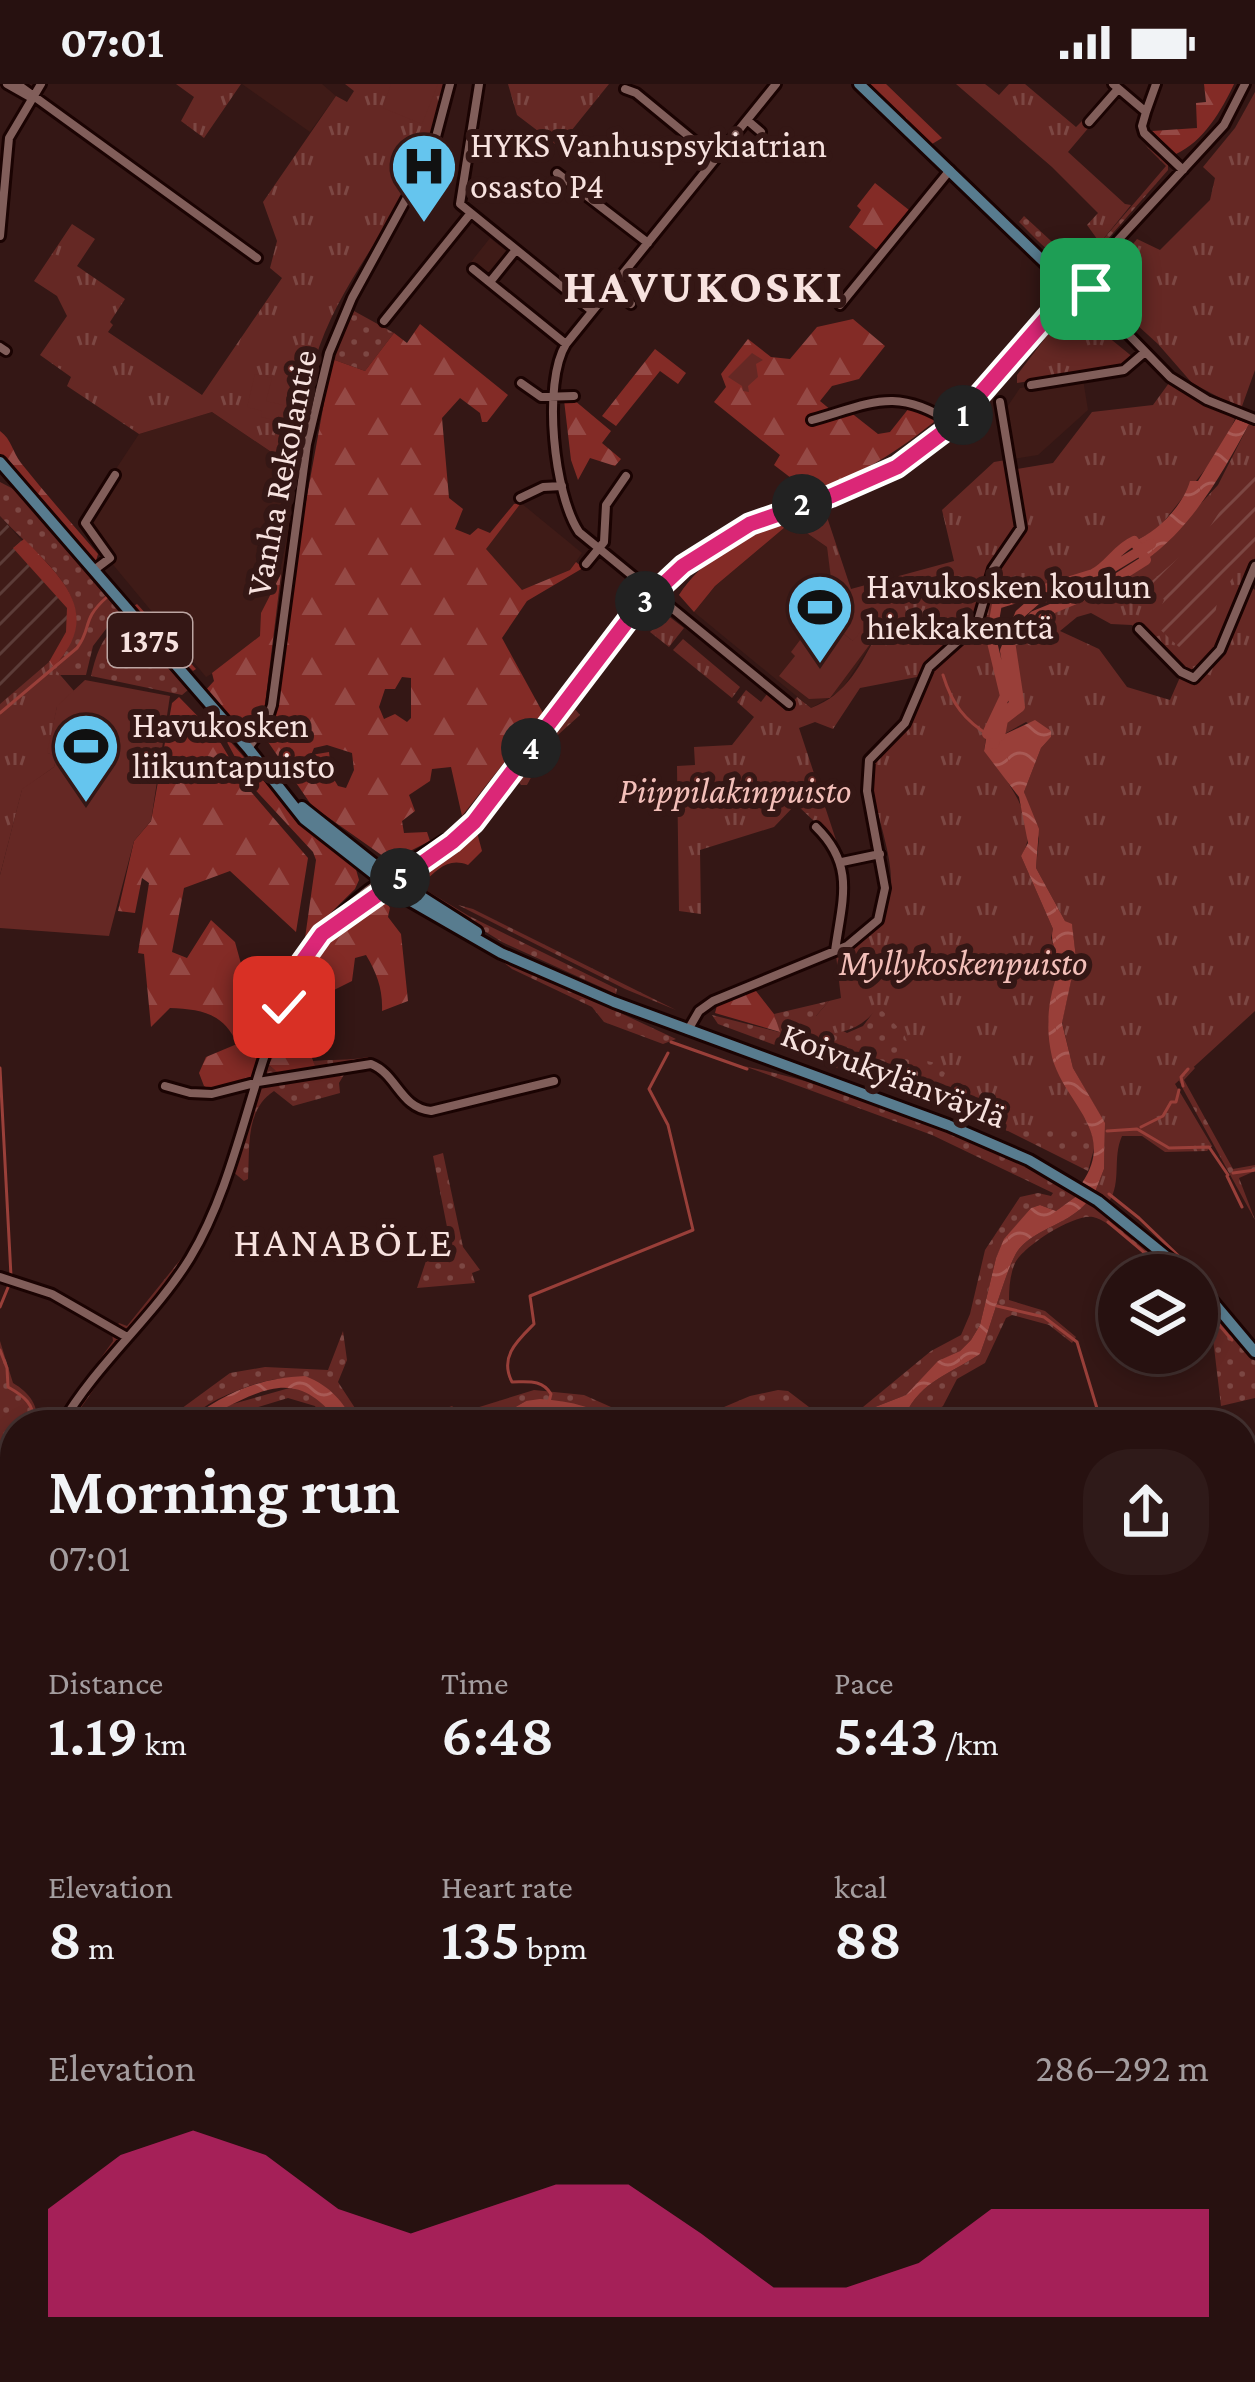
<!DOCTYPE html>
<meta charset="utf-8">
<style>
:root{--surface:#271110;--page:#2f1a19;--text:#f1f3f6;--muted:#a49d9f;--line:#433130;--accent:#db2777}
body{margin:0;font-family:"Crimson Pro",serif;background:var(--page);color:var(--text);height:100vh;display:flex;flex-direction:column;font-size:45px;white-space:nowrap}
*{box-sizing:border-box;margin:0}
p{font-size:39px;color:var(--muted)}
.icon{flex:none;width:66px;height:66px;fill:none;stroke:currentColor;stroke-width:2;stroke-linecap:round;stroke-linejoin:round}
.map{position:relative;flex:1;overflow:hidden}
.drawer{position:absolute;left:0px;top:1326px;width:1257px;height:972px;display:flex;flex-direction:column;background:var(--surface);border-radius:48px 48px 0 0;box-shadow:0 6px 18px #0003,0 0 0 3px var(--line)}
.drawer>*{flex:none}
.buttons{position:absolute;left:1098px;top:1170px;display:grid;gap:24px}
.buttons a{display:grid;place-items:center;width:120px;height:120px;border-radius:50%;background:var(--surface);box-shadow:0 6px 18px #0003,0 0 0 3px var(--line);font-size:60px}
.pin{position:absolute;display:grid;place-items:center;width:102px;height:102px;color:#fff;margin:-51px;border-radius:24px;box-shadow:0 6px 18px #0006}
.km{position:absolute;width:60px;height:60px;margin:-30px;border-radius:50%;background:#222;color:#fff;font-size:33px;line-height:60px;text-align:center}
.round{display:grid;place-items:center;flex:none;width:126px;height:126px;border-radius:48px;background:var(--page)}
.head{display:flex;align-items:center;justify-content:space-between;height:204px;padding:0 48px}
h1{font-size:66px;font-weight:600;line-height:90px}
.metrics{display:grid;grid-template-columns:repeat(3,1fr);gap:18px;height:204px;padding:12px 48px}
.metrics div{display:grid;align-content:center}
.metrics b{font-size:60px;font-weight:600}
.metrics small{font-size:33px;font-weight:400}
.metrics p{font-size:33px}
.chart{height:336px;padding:24px 48px}
.chart p{display:flex;justify-content:space-between}
.chart svg{width:100%;height:216px;margin-top:12px;fill:var(--accent);opacity:.7}
.status{display:flex;justify-content:space-between;align-items:center;height:84px;padding:0 60px;background:var(--surface);direction:ltr}
.status svg{height:33px;fill:currentColor}
.map>svg:first-child{display:block}
.built{fill:#3f1b17}
.industrial{fill:url(#industrial-furrows)}
.grass{fill:url(#grass-dots)}
.forest{fill:url(#forest-firs);fill-rule:evenodd}
.park{fill:url(#park-tufts);fill-rule:evenodd}
.garden{fill:url(#garden-furrows)}
.pitch{fill:#652824}
.water{fill:url(#water-waves)}
.lines{fill:none;stroke-linecap:round;stroke-linejoin:round}
.stream{stroke:#993f39;stroke-width:3}
.river{stroke:#993f39;stroke-width:10}
.minor-casing{stroke:#1a0302;stroke-width:14}
.major-casing{stroke:#1a0302;stroke-width:16}
.minor{stroke:#815e5a;stroke-width:8}
.major{stroke:#587c8f;stroke-width:10}
.route-casing{stroke:#fff;stroke-width:24}
.route{stroke:#db2777;stroke-width:15}
.labels{text-anchor:middle;dominant-baseline:central;stroke-width:12;stroke-linejoin:round;paint-order:stroke}
.shield{fill:#341715;stroke:#bca5a2;stroke-width:3}
.shield-label{font-size:33px;font-weight:bold;fill:#f7e2df}
.poi-label{font-size:36px;fill:#f7e2df;stroke:#341715;text-anchor:start}
.street-label{font-size:36px;fill:#f7e2df;stroke:#341715}
.park-label{font-size:36px;font-style:italic;fill:#f3bfb9;stroke:#341715}
.quarter-label{font-size:42px;letter-spacing:3px;fill:#f7e2df;stroke:#341715}
.district-label{font-size:48px;font-weight:bold;letter-spacing:3px;fill:#f7e2df;stroke:#341715}
</style>
<div class="status"><b>07:01</b><svg viewBox="0 0 49 12"><path d="M0 12V9h3v3zM5 12V6h3v6zM10 12V3h3v9zM15 12V0h3v12zM26 1h20v11H26zM47 4h2v5h-2z"/></svg></div>
<div class="map">
<svg width="1255" height="2298" viewBox="0 0 1255 2298">
<defs>
<pattern id="industrial-furrows" width="10" height="10" patternUnits="userSpaceOnUse" patternTransform="scale(3)"><rect width="10" height="10" fill="#3f1b17"/><path d="M-1 1l2-2M0 10L10 0M9 11l2-2" fill="none" stroke="#5c3c38"/></pattern>
<pattern id="grass-dots" width="8" height="8" patternUnits="userSpaceOnUse" patternTransform="scale(3)"><rect width="8" height="8" fill="#652824"/><path d="M2 2h.1M6 6h.1" fill="none" stroke="#7c4743" stroke-width="1.8" stroke-linecap="round"/></pattern>
<pattern id="forest-firs" width="22" height="20" patternUnits="userSpaceOnUse" patternTransform="scale(3)"><rect width="22" height="20" fill="#832b26"/><path d="M5 1l3.5 6h-7zM16 11l3.5 6h-7z" fill="#954945"/></pattern>
<pattern id="park-tufts" width="24" height="20" patternUnits="userSpaceOnUse" patternTransform="scale(3)"><rect width="24" height="20" fill="#652824"/><path d="M3 7l-1-3M5 7V3M7 7l1-3M15 17l-1-3M17 17v-4M19 17l1-3" fill="none" stroke="#7c4743"/></pattern>
<pattern id="garden-furrows" width="10" height="10" patternUnits="userSpaceOnUse" patternTransform="scale(3)"><rect width="10" height="10" fill="#652824"/><path d="M-1 1l2-2M0 10L10 0M9 11l2-2" fill="none" stroke="#7c4743"/></pattern>
<pattern id="water-waves" width="16" height="10" patternUnits="userSpaceOnUse" patternTransform="scale(3)"><rect width="16" height="10" fill="#993f39"/><path d="M0 5q4-4 8 0t8 0" fill="none" stroke="#a85a55"/></pattern>
</defs>
<rect width="100%" height="100%" fill="#341715"/>
<path class="built" d="M242,0H322L336,12L310,48Z
M490,154L509,169L489,193L471,178Z
M1083,295L1088,326L1038,371L1013,375L1005,326L1020,304Z
M212,328L301,388L273,557L206,593L110,477L115,471L87,438L112,391L139,350Z
M521,419L582,469L570,486L523,507L485,465Z
M791,438L827,463L834,509L879,548L841,607L811,624L694,528L715,502Z
M1242,1770L1255,1771V1975L1242,2005Z
M1255,2066V2216L1242,2203V2087Z"/>
<path class="industrial" d="M0,432L95,541L0,620Z
M1045,2283H1229L1232,2298H1029Z"/>
<path class="grass" d="M1145,61L1168,80V86L1086,180C1058,183 1038,156 1019,138L1024,132L1076,180H1082L1166,82Z
M354,227L394,249L365,287L332,275Z
M0,398L19,408L119,528L93,562L86,591H60L53,584C113,519 41,477 0,432Z
M127,537L188,606L182,611L91,592C97,568 103,547 127,537Z
M574,624L580,631L550,658L527,701H521L515,693L558,635Z
M981,785L1087,1033L1095,1061L1088,1087L1008,1047L718,940L712,931L779,948L774,930L829,917L816,932L847,949L863,942Z
M419,802L469,832L617,905L616,910L502,858L415,804Z
M458,821L473,825L676,926L625,905Z
M492,869L676,955L663,960L604,938L592,923L512,885Z
M1157,947L1195,984L1184,996L1233,1085L1255,1081V1087L1239,1094L1255,1136L1183,1005Z
M368,973L372,987L345,989L339,999L340,1009L293,1022L274,1007C245,1026 250,1063 248,1095L244,1097L232,1087L269,981L284,993L316,986L313,977C332,975 348,977 368,973Z
M744,982C850,1005 984,1054 1078,1111L1056,1127L1040,1121L1031,1124L1005,1155L996,1174L980,1241L971,1256L960,1267L938,1278L906,1311L875,1323L867,1341H782L770,1334L749,1341H625L609,1330L558,1317H526L484,1341H421L427,1332L452,1322L460,1329L534,1306L584,1311L647,1339L650,1333L698,1334L750,1312L778,1306L788,1307L826,1336L863,1323L931,1267L961,1251L970,1230L985,1166L1020,1113L1038,1109L1051,1112L1053,1109L932,1051Z
M443,1069L463,1163L480,1186L472,1189L475,1199L417,1204L432,1159L448,1148L433,1072Z
M1088,1117L1179,1191H1167C1151,1178 1111,1136 1093,1133C1075,1129 1023,1162 1015,1179C1010,1190 1009,1204 1009,1216L1045,1227L1076,1253L1072,1259L1049,1241L1012,1231L1006,1234L985,1279L957,1295L943,1322L918,1341H901C917,1297 946,1293 980,1270C989,1248 1008,1178 1019,1165C1038,1143 1070,1140 1088,1117Z
M189,1165L200,1168L189,1185L105,1289L69,1341H53L113,1257L112,1249L119,1239L127,1242Z
M1197,1209L1255,1277V1314L1221,1322L1211,1238L1197,1217Z
M343,1247L347,1276L338,1298L366,1341H356C320,1278 277,1288 218,1315C192,1328 191,1341 159,1341L230,1289L265,1283L328,1286Z
M0,1257L13,1299C30,1309 38,1321 38,1341H15V1815L0,1833Z
M293,1303L315,1311L341,1341H325L315,1322L288,1314L255,1324L251,1341H200L229,1321Z
M540,1328H561L594,1341H512Z
M15,1943V2263L0,2267V1950Z
M25,2283H111L117,2289L111,2298H22Z
M607,2283H675L655,2298H588Z
M724,2283H828L824,2298H707Z"/>
<path class="forest" d="M869,0H886L942,54L932,60C905,44 890,21 869,0Z
M1204,0H1234C1222,26 1203,58 1176,70L1152,47L1197,44L1196,19L1206,18Z
M875,99L909,126L877,166L849,143L861,126L857,122Z
M853,235L885,262L859,295L832,302L820,317L832,327L845,324L878,350L890,348L913,319L940,333C900,366 851,399 799,409L792,402L795,397L774,381L780,371L714,318L726,303L721,290L748,255L771,273L790,275L817,243Z
M420,240L508,311L487,338H482L480,329L460,314L442,334L449,414L463,425L455,445L470,451L478,444L490,449L514,420L521,419L486,465L522,506L570,486L576,478L583,484L527,517L502,554L543,629L462,732L451,683L432,685L430,697L409,711L415,727L402,737L404,749L427,748L430,757L390,777L312,722L264,652L272,631L297,467L332,275L365,287L394,249L407,259ZM402,593L411,594V634L407,638L395,630L384,635L379,623L385,605H395ZM327,661L352,669L354,686L346,704L338,702L332,692L329,668L311,671L314,664Z
M655,265L686,289L678,300L660,287L616,342L602,332Z
M564,316H574L611,347L602,359L621,375L615,382L590,374L578,396L571,376Z
M0,347C12,356 12,367 21,379C46,410 72,440 98,470L96,477L87,473L0,374Z
M788,436L791,438L715,502L694,528L679,511C705,471 744,453 788,436Z
M24,455C64,496 103,531 53,584L49,578L66,548L67,524L13,464Z
M281,490L263,637L252,651H244L204,608L214,597L212,589L260,552L261,529Z
M137,520L196,585L193,587L131,524Z
M179,613L216,651L246,702L308,774L296,848L230,787L184,804L172,868L187,874L211,836L235,858L243,887L281,912L250,997L213,1007L204,1002L199,989L206,973L237,960C224,929 200,925 170,924L151,943L144,870L138,869L149,799L142,794L135,829L118,827L134,757L151,737L172,619Z
M221,647L301,738L355,782L359,796L355,805L305,854L316,776L313,768L249,699Z
M475,741L482,767L468,781C448,773 437,786 423,799L416,794L419,787L442,775Z
M375,814L386,817L390,824L388,833L401,850L408,917L382,927C383,906 377,889 366,871L355,874L352,897L312,917L307,961L317,987L283,993L269,981L311,872Z
M750,905L756,907L774,930L780,948L715,929L718,918Z
M1255,1564V1771L1242,1770V1570Z
M1245,2233L1255,2243V2298L1249,2274L1242,2266Z
M111,2283H316L313,2298H111L117,2289Z
M366,2283H607L588,2298H359Z
M675,2283H724L707,2298H655Z
M828,2283H1016L1001,2298H824Z"/>
<path class="park" d="M176,0H241L204,54L181,37L194,13Z
M345,0H445C439,30 433,62 418,89C384,151 335,208 315,276C304,313 304,349 298,386L212,328L139,350L67,302L71,293L40,271L67,232L57,212L34,197L72,140L95,155L77,182L125,215L110,238L113,241L108,248L202,311L282,194L270,184L277,157L263,118L336,12L347,18L354,7Z
M508,0H609L563,57L559,55L555,60L517,31Z
M956,0H985L999,11L1009,0H1025L1076,43L1083,36L1090,42L1068,68L1125,120L1131,121L1100,159L1087,141L1098,129L1052,83Z
M1255,8V286L1241,325L1192,299L1158,260L1104,211L1106,194L1137,155L1160,166L1210,116L1215,94L1203,83L1235,44Z
M1068,233L1091,239L1134,274L1117,283L1017,299V291L1053,244Z
M752,269L763,276L756,280L758,293L748,302L749,308L743,307L742,302L728,293Z
M1169,299L1235,335L1219,368L1157,446L1120,464L1104,485L1093,490L997,520L991,554L1005,612L987,649L984,666C1003,690 1044,741 1021,772L1053,845L1051,854L1059,879L1048,938L1053,978L1089,1039L1008,1047L934,1018L945,989L936,979L913,974L904,950L879,923C859,946 845,949 816,951V932L829,917L841,914L836,871C919,829 888,778 872,704L868,703L870,678L896,653L921,599L917,593L860,604L833,645L815,638L799,644L837,759L796,720L774,743L700,766L701,830L679,827L677,682L695,681L694,663L732,661L754,633L737,618L746,606L761,618L767,610L786,627L797,613L811,624C847,611 861,580 878,548L868,540L854,558L835,543L841,535L825,522L833,510L827,463L791,438L826,430L851,505L954,477L942,426L994,378L1006,376L1019,420L1017,385L1053,379L1092,328L1153,321Z
M1249,340L1255,342V474L1244,497L1255,506V927L1175,1000L1212,1062L1207,1067L1165,1068L1142,1052H1122C1112,1074 1122,1097 1109,1118L1095,1108L1104,1085L1105,1040L1073,984L1062,938L1076,874L1072,841L1065,837L1036,784L1039,754L1024,708L1041,664L1051,653L1026,638L1001,652L1003,636L1020,622L1009,562L1034,532L1100,505L1154,470L1218,401ZM1091,529L1111,540L1132,541L1181,591L1170,616L1127,603L1099,565L1060,547L1077,533Z
M667,531L684,544L669,563L650,548Z
M683,555L740,603L732,614L673,566Z
M49,578L74,607L57,623L48,669L57,672L54,683L22,706L0,791V620Z"/>
<path class="garden" d="M1247,385L1255,389V465L1218,513L1212,549L1192,575L1154,540L1164,516L1152,497L1204,452Z"/>
<path class="pitch" d="M391,0H438L422,40L383,24Z
M255,290L272,294L266,317L299,325L295,341L261,333L262,327L247,323Z
M831,527L842,535L836,544L853,557L868,539L879,548L830,614L809,615L779,592L795,572L791,568L819,531L825,535Z
M85,596L170,612L151,737L134,757L109,852L0,844V791L22,705L54,683L56,672L47,669L57,622Z"/>
<path class="water" d="M1236,335L1249,340C1222,390 1193,442 1146,476L1134,457C1157,449 1184,420 1190,397H1198Z
M1035,636L1051,647V653L1041,664L1024,708L1039,745L1036,784L1065,837L1072,840L1076,874L1062,939L1073,984L1105,1039L1104,1085L1095,1108L1082,1099C1117,1047 1065,1021 1052,973C1047,951 1047,930 1052,908C1054,900 1058,889 1058,881C1058,867 1049,859 1053,845L1021,772L1028,759L1019,713L984,667L987,650L996,646L1001,652Z
M1078,1111L1088,1117C1070,1140 1038,1143 1019,1165C1008,1178 989,1248 980,1270C946,1293 917,1297 901,1341H867L875,1323L906,1311L938,1277L960,1267L971,1256L980,1241L996,1174L1004,1155L1031,1124L1040,1121L1056,1127Z
M305,1292C331,1302 343,1318 356,1341H341C304,1292 277,1297 225,1324C207,1332 203,1341 182,1341C221,1311 256,1294 305,1292Z
M540,1315C571,1317 599,1324 625,1341H594L560,1328L540,1329L512,1341H484L526,1317Z"/>
<g class="lines">
<path class="stream" d="M943,591C952,620 964,636 990,652
M0,629L77,564C93,543 80,537 107,513
M671,958L747,985
M0,984L11,1192
M1183,1002L1181,993L1188,985
M1141,1043L1163,1032L1171,1018H1176L1179,1006
M1107,1047L1137,1045L1169,1064L1209,1063L1228,1091
M1233,1089L1255,1086
M1227,1092L1242,1123
M1109,1110L1139,1134L1214,1206
M1108,1138L1171,1191
M1197,1215L1232,1256
M997,1222L1044,1233L1077,1258L1102,1341
M0,1223L9,1201
M0,1266L7,1284L8,1303C24,1312 35,1320 34,1341
M549,1318L551,1310C542,1295 528,1298 512,1298C499,1273 517,1257 534,1240L530,1212L693,1146L668,1041L649,1005L668,969
M220,1324L237,1328L245,1341
M1156,1341L1186,1334
M1242,1440L1255,1437
M0,2222L15,2231"/>
<path class="river" d="M1134,457L1146,476L1100,505L1034,532L1010,557L1020,623L1003,636L1000,652L996,646L987,650L1005,612L991,554L997,520L1093,490C1110,481 1116,465 1134,457Z
M994,660L1000,633L1014,620L1005,567L1020,530L1037,515L1074,507L1151,460"/>
<defs>
<path id="minor" d="M7,0L30,13
M17,0L257,174
M479,0L460,120L592,227
M776,0L566,260C542,299 554,411 579,448L789,620
M1113,0L1146,28L1142,42L1144,49L1183,86
M625,5L636,9L715,74
M1146,28L1156,0
M747,36L761,48
M1089,38L1118,5
M557,89L648,159
M0,152L9,54L41,0
M473,185L566,260
M1084,193L1224,41L1245,0
M490,198L515,167
M612,204L631,220
M1090,211L1170,293L1207,316L1255,335
M840,221L950,86
M384,237L470,130
M0,263L6,267
M521,299L541,313L574,312
M1031,301L1124,286L1145,268
M812,336C872,319 896,302 952,339
M520,414L543,403L562,402
M586,480L604,458L606,421L626,392
M94,486L110,474L85,439L115,391
M1139,545L1181,588L1194,594L1220,566L1255,482
M248,664L266,640L272,621L307,360L329,269L352,214L432,68L450,0
M816,743C856,782 842,816 835,867
M842,778L880,770
M329,846L388,802
M688,946L699,927L713,917L847,862L878,836L885,804L867,707L869,676L905,639L929,583L977,540L993,485L1021,444L1000,318
M165,1002L190,1009L212,1010L258,998L371,980C397,990 400,1024 431,1027L554,997
M0,1193L52,1210L127,1253
M61,1341C96,1280 153,1234 190,1174C263,1053 253,879 381,797
M0,1684C10,1631 2,1579 15,1526
M1241,2283L1243,2298
M316,2298L319,2283
M355,2298L363,2283"/>
<path id="major" d="M859,0L1066,199
M1056,183L1090,199V211L1081,218L1071,217L1065,208L1066,199L1075,192
M0,378L248,664L304,735L402,812L501,869L614,918L948,1041L1029,1076L1098,1117L1189,1191
M302,723L389,792L477,848
M384,795L444,757
M388,802L452,758L474,738L652,510L704,467L750,439L875,395L928,362L976,317L1065,208
M1197,1199L1255,1268
M1242,2047L1255,2027
M1012,2298L1027,2283"/>
</defs>
<use href="#minor" class="minor-casing"/>
<use href="#major" class="major-casing"/>
<use href="#minor" class="minor"/>
<use href="#major" class="major"/>
</g>
<g class="lines">
<defs>
<path id="route" d="M284,923L302,878L322,850L452,758L474,738L634,528L683,482L750,440L831,412L897,383L954,340L1050,230L1071,217H1084L1091,205"/>
</defs>
<use href="#route" class="route-casing"/>
<use href="#route" class="route"/>
</g>
<defs>
<symbol id="hospital-pin" viewBox="-11 -11 22 30"><path d="M0 17L-7.5 6A9.5 9.5 0 1 1 7.5 6Z" fill="#65c5ee" stroke="#341715"/><path d="M-5-5h3v3.5h4V-5h3V5h-3V1.5h-4V5h-3Z" fill="#111"/></symbol>
<symbol id="stadium-pin" viewBox="-11 -11 22 30"><path d="M0 17L-7.5 6A9.5 9.5 0 1 1 7.5 6Z" fill="#65c5ee" stroke="#341715"/><path d="M0-5a6.5 5 0 1 0 0 10a6.5 5 0 1 0 0-10ZM-3.5-1.8h7v3.6h-7Z" fill="#111"/></symbol>
</defs>
<g fill-rule="evenodd">
<use href="#hospital-pin" x="386" y="44" width="76" height="104"/>
<use href="#stadium-pin" x="782" y="485" width="76" height="104"/>
<use href="#stadium-pin" x="48" y="624" width="76" height="104"/>
</g>
<g class="labels">
<rect class="shield" x="108" y="529" width="84" height="54" rx="9"/>
<g class="shield-label">
<text x="150" y="556">1375</text>
</g>
<g class="poi-label">
<text x="470" y="61">HYKS Vanhuspsykiatrian<tspan x="470" dy="41">osasto P4</tspan></text>
<text x="866" y="502">Havukosken koulun<tspan x="866" dy="41">hiekkakenttä</tspan></text>
<text x="132" y="641">Havukosken<tspan x="132" dy="41">liikuntapuisto</tspan></text>
</g>
<g class="street-label">
<text transform="translate(281 389) rotate(-79)">Vanha Rekolantie</text>
<text transform="translate(894 991) rotate(21)">Koivukylänväylä</text>
</g>
<g class="park-label">
<text x="735" y="707">Piippilakinpuisto</text>
<text x="963" y="879">Myllykoskenpuisto</text>
</g>
<g class="quarter-label">
<text x="344" y="1157">HANABÖLE</text>
</g>
<g class="district-label">
<text x="704" y="201">HAVUKOSKI</text>
</g>
</g>
</svg>
<div class="buttons">
<a><svg class="icon" aria-label="layers" viewBox="0 0 24 24"><path d="M12 4l9 5-9 5-9-5zM3 14l9 5 9-5"/></svg></a>
</div>
<div class="pin" style="left:1091px;top:205px;background:#1e9e55"><svg class="icon" aria-label="arrive" viewBox="0 0 24 24"><path d="M6 21V4h12l-3 4 3 4H6"/></svg></div>
<div class="pin" style="left:284px;top:923px;background:#d93025"><svg class="icon" aria-label="check" viewBox="0 0 24 24"><path d="M5 12l5 5 9-10"/></svg></div>
<b class="km" style="left:963px;top:331px">1</b>
<b class="km" style="left:802px;top:420px">2</b>
<b class="km" style="left:645px;top:517px">3</b>
<b class="km" style="left:531px;top:664px">4</b>
<b class="km" style="left:400px;top:794px">5</b>
<section class="drawer">
<div class="head"><div><h1>Morning run</h1><p>07:01</p></div><a class="round"><svg class="icon" aria-label="share" viewBox="0 0 24 24"><path d="M12 15V3M7 8l5-5 5 5M5 13v7h14v-7"/></svg></a></div>
<div class="metrics">
<div><p>Distance</p><b>1.19<small> km</small></b></div>
<div><p>Time</p><b>6:48</b></div>
<div><p>Pace</p><b>5:43<small> /km</small></b></div>
</div>
<div class="metrics">
<div><p>Elevation</p><b>8<small> m</small></b></div>
<div><p>Heart rate</p><b>135<small> bpm</small></b></div>
<div><p>kcal</p><b>88</b></div>
</div>
<div class="chart"><p><span>Elevation</span>286–292 m</p>
<svg viewBox="0 0 160 44" preserveAspectRatio="none"><path d="M0 44V22L10 11L20 6L30 11L40 22L50 27L60 22L70 17L80 17L90 27L100 38L110 38L120 33L130 22L140 22L150 22L160 22V44z"/></svg>
</div>
</section>
</div>
